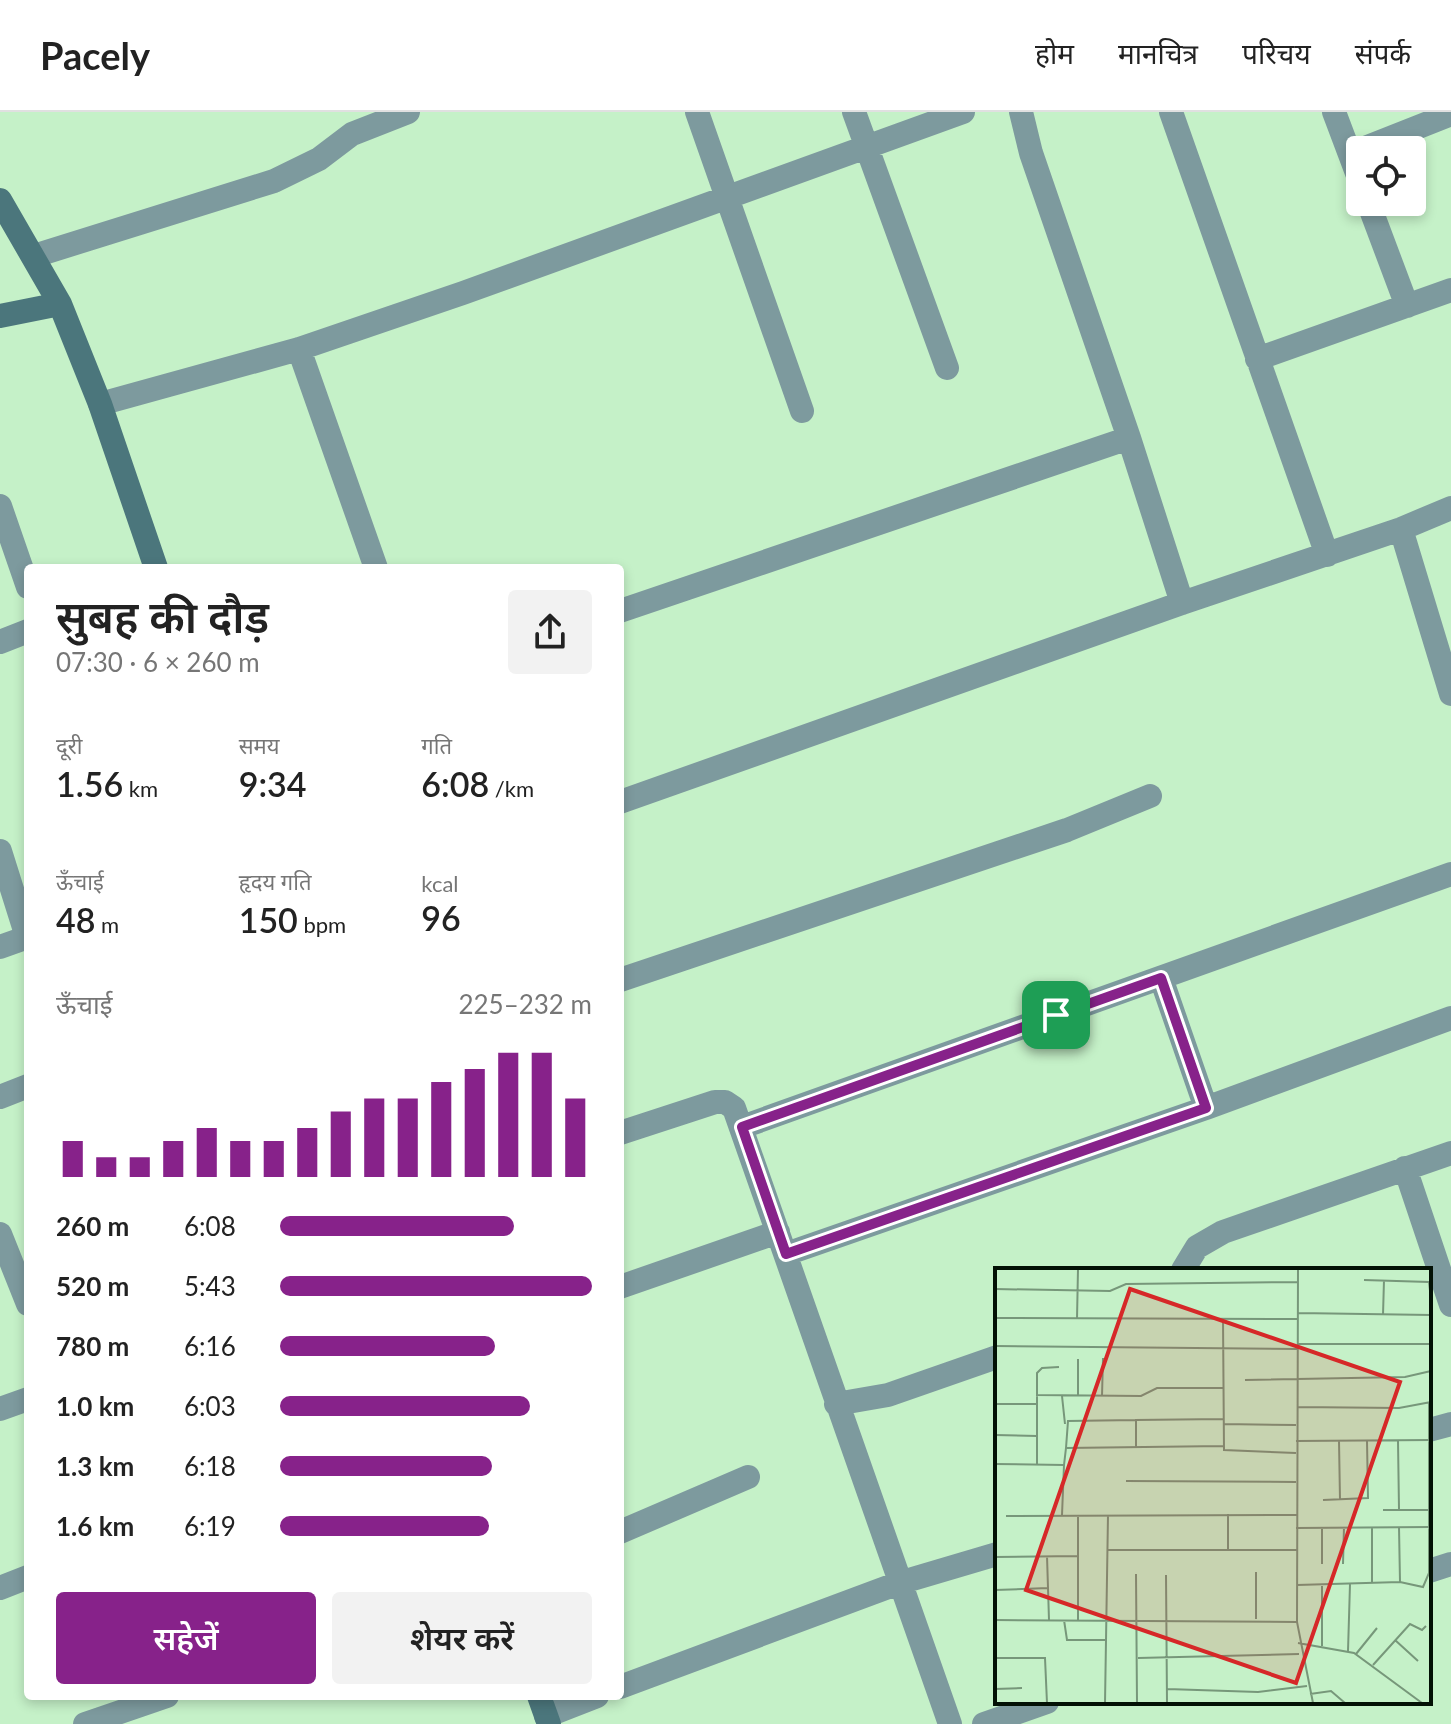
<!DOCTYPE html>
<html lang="hi">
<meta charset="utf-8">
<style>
:root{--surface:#fff;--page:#f2f2f2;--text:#222;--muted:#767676;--line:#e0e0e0;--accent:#87228a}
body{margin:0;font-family:Lato,"Noto Sans Devanagari",sans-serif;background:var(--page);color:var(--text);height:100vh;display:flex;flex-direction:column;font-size:30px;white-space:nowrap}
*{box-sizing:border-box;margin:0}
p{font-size:26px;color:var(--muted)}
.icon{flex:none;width:44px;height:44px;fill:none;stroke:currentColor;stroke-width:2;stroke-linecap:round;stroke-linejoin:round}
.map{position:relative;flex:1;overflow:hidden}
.details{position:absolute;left:24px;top:452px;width:600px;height:1136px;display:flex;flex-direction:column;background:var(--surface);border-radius:8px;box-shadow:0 4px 12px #0003}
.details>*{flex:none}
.fabs{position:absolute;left:1346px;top:24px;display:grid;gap:16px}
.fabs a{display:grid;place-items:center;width:80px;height:80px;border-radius:8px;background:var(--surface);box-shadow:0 4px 12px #0003;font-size:40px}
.pin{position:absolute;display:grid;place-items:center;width:68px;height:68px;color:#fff;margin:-34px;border-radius:16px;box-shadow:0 4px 12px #0006}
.round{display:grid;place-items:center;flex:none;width:84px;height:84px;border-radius:8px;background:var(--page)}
.summary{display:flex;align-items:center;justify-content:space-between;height:136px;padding:0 32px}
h1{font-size:44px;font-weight:600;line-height:60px}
.stats{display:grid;grid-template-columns:repeat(3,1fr);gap:12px;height:136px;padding:8px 32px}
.stats div{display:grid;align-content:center}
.stats b{font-size:34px;font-weight:600}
.stats small{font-size:22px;font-weight:400}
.stats p{font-size:22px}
.chart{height:224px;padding:16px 32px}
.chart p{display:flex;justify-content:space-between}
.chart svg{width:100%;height:144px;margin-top:8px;stroke:var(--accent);stroke-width:6}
.action{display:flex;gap:16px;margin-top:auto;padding:16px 32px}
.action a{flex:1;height:92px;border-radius:8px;background:var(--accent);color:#fff;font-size:32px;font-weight:600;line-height:92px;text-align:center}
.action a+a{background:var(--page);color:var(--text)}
ul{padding:0 32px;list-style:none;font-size:26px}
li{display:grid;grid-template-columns:128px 96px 1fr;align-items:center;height:60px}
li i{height:20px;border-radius:10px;background:var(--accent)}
header{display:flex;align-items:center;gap:48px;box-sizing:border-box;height:112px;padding:0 40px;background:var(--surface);border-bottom:2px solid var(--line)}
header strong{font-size:38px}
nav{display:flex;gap:44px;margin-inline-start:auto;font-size:28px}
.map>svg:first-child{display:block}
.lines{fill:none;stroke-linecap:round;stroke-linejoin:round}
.street{stroke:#7d9a9e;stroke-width:24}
.secondary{stroke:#4b767c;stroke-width:24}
.route-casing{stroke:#fff;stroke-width:16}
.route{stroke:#87228a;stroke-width:10}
.inset-road{fill:none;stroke:#77977a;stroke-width:2}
.view{fill:#d62828;fill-opacity:0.15;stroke:#d62828;stroke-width:4}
.inset-edge{fill:none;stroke:#031105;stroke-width:4}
</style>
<header>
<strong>Pacely</strong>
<nav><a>होम</a><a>मानचित्र</a><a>परिचय</a><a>संपर्क</a></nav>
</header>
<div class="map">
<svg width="1451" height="1612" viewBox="0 0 1451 1612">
<rect width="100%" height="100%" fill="#c5f1c8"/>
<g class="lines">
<path class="street" d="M697,0L802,299
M854,0L947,256
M1021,0L1031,41L1129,326L1182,491
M1171,0L1327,443
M1334,0L1360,69
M1350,42L1451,2
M1368,90L1407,194
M34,144L274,69L319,47L352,22L408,0
M299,237L376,456
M1257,247L1451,178
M100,292L299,237L463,181L963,0
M0,394L28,475
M1401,417L1451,582
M620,499L1129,326
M0,530L28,519
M620,690L1182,491L1401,417L1451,396
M0,739L27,825
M0,835L28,825
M620,868L1067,718L1150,684
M0,985L28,974
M1206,996L1451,906
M742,1015L1451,762
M620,1021L715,990H725L734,996L950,1612
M1405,1056L1451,1193
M0,1122L28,1192
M786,1142L1206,996L1161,866
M1183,1158L1197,1135L1223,1120L1451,1041
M620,1175L778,1120
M836,1292L888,1283L997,1245
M0,1297L28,1287
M1429,1318L1451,1312
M620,1420L748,1365
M1429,1459L1451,1452
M0,1476L28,1465
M620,1575L899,1471L997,1442
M546,1604L597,1584
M85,1612L167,1584
M984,1612L1047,1590"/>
<path class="secondary" d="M0,88L60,192L100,292L156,456
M0,204L60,192
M539,1584L549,1612"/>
</g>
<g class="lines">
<defs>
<path id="route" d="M1161,866L1206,996L786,1142L742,1015Z"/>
</defs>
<use href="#route" class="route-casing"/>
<use href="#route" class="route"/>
</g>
<g transform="translate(995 1156)">
<rect width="436" height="436" fill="#c5f1c8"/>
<path class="inset-road" d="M303,1L302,354L318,435M369,12L434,14L436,32M0,21L115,23L131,16L303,14M303,45L436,47M388,47L389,12M0,50L303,51M82,51L83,1M228,51L229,182L301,185M303,76H436M0,78L303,81M83,91V127M250,112L410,109L436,103M41,127L146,128L162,120H228M67,128L70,156M107,128L108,90M0,136H41M302,139L404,140L436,134M228,156L301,157M0,167L42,168M301,173L436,172M344,173L345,232M403,173L404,241M141,179V152L228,151M71,180L73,153L141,152M0,196L69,197L71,180L228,178M42,196V105L47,100L64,99M131,213L301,214M328,232L373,230L372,173M388,242H436M67,247L69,197M83,247V352M11,248L302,247M377,259V315M404,259L405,314M301,260L436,259M112,282H302M233,282V246M52,288L54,352M0,289L83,288M327,296V259M348,296L349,259M261,304V351M141,306L142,435M171,307L172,435M327,316V378M302,317L405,314L428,319L434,305V134M0,322L53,320M0,352L302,354M69,352L72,372H111M400,372L423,393M303,375L359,385L427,435M353,383L355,316M361,386L382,360M0,390H50L52,435M143,390L304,386M378,397L415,356L427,362L431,358M0,421L27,420M172,421L263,424L312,418M315,426L336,423L350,435M110,435L113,247"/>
<path class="view" d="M135,21L405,114L301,415L31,322Z"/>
<rect width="436" height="436" class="inset-edge"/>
</g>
</svg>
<div class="fabs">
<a><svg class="icon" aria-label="locate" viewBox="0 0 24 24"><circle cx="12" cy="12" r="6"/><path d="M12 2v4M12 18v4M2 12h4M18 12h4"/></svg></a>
</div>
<div class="pin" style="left:1056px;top:903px;background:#1e9e55"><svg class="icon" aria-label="arrive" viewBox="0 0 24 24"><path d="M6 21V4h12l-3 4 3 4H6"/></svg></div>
<section class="details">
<div class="summary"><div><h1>सुबह की दौड़</h1><p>07:30 · 6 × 260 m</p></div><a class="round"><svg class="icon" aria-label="share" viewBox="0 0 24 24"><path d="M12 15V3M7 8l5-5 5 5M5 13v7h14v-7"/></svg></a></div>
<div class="stats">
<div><p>दूरी</p><b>1.56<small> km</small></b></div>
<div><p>समय</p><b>9:34</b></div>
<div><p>गति</p><b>6:08<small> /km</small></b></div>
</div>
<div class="stats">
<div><p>ऊँचाई</p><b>48<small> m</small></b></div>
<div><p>हृदय गति</p><b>150<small> bpm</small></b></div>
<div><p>kcal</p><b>96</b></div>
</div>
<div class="chart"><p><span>ऊँचाई</span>225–232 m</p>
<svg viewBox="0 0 160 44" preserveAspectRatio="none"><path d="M5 44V33M15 44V38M25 44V38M35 44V33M45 44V29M55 44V33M65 44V33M75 44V29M85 44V24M95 44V20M105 44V20M115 44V15M125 44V11M135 44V6M145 44V6M155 44V20"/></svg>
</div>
<ul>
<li><b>260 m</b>6:08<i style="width:75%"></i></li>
<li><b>520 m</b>5:43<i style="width:100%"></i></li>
<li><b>780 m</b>6:16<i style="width:69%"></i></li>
<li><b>1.0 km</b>6:03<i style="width:80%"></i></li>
<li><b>1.3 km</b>6:18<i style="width:68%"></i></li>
<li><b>1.6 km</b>6:19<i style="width:67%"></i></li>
</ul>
<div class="action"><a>सहेजें</a><a>शेयर करें</a></div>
</section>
</div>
